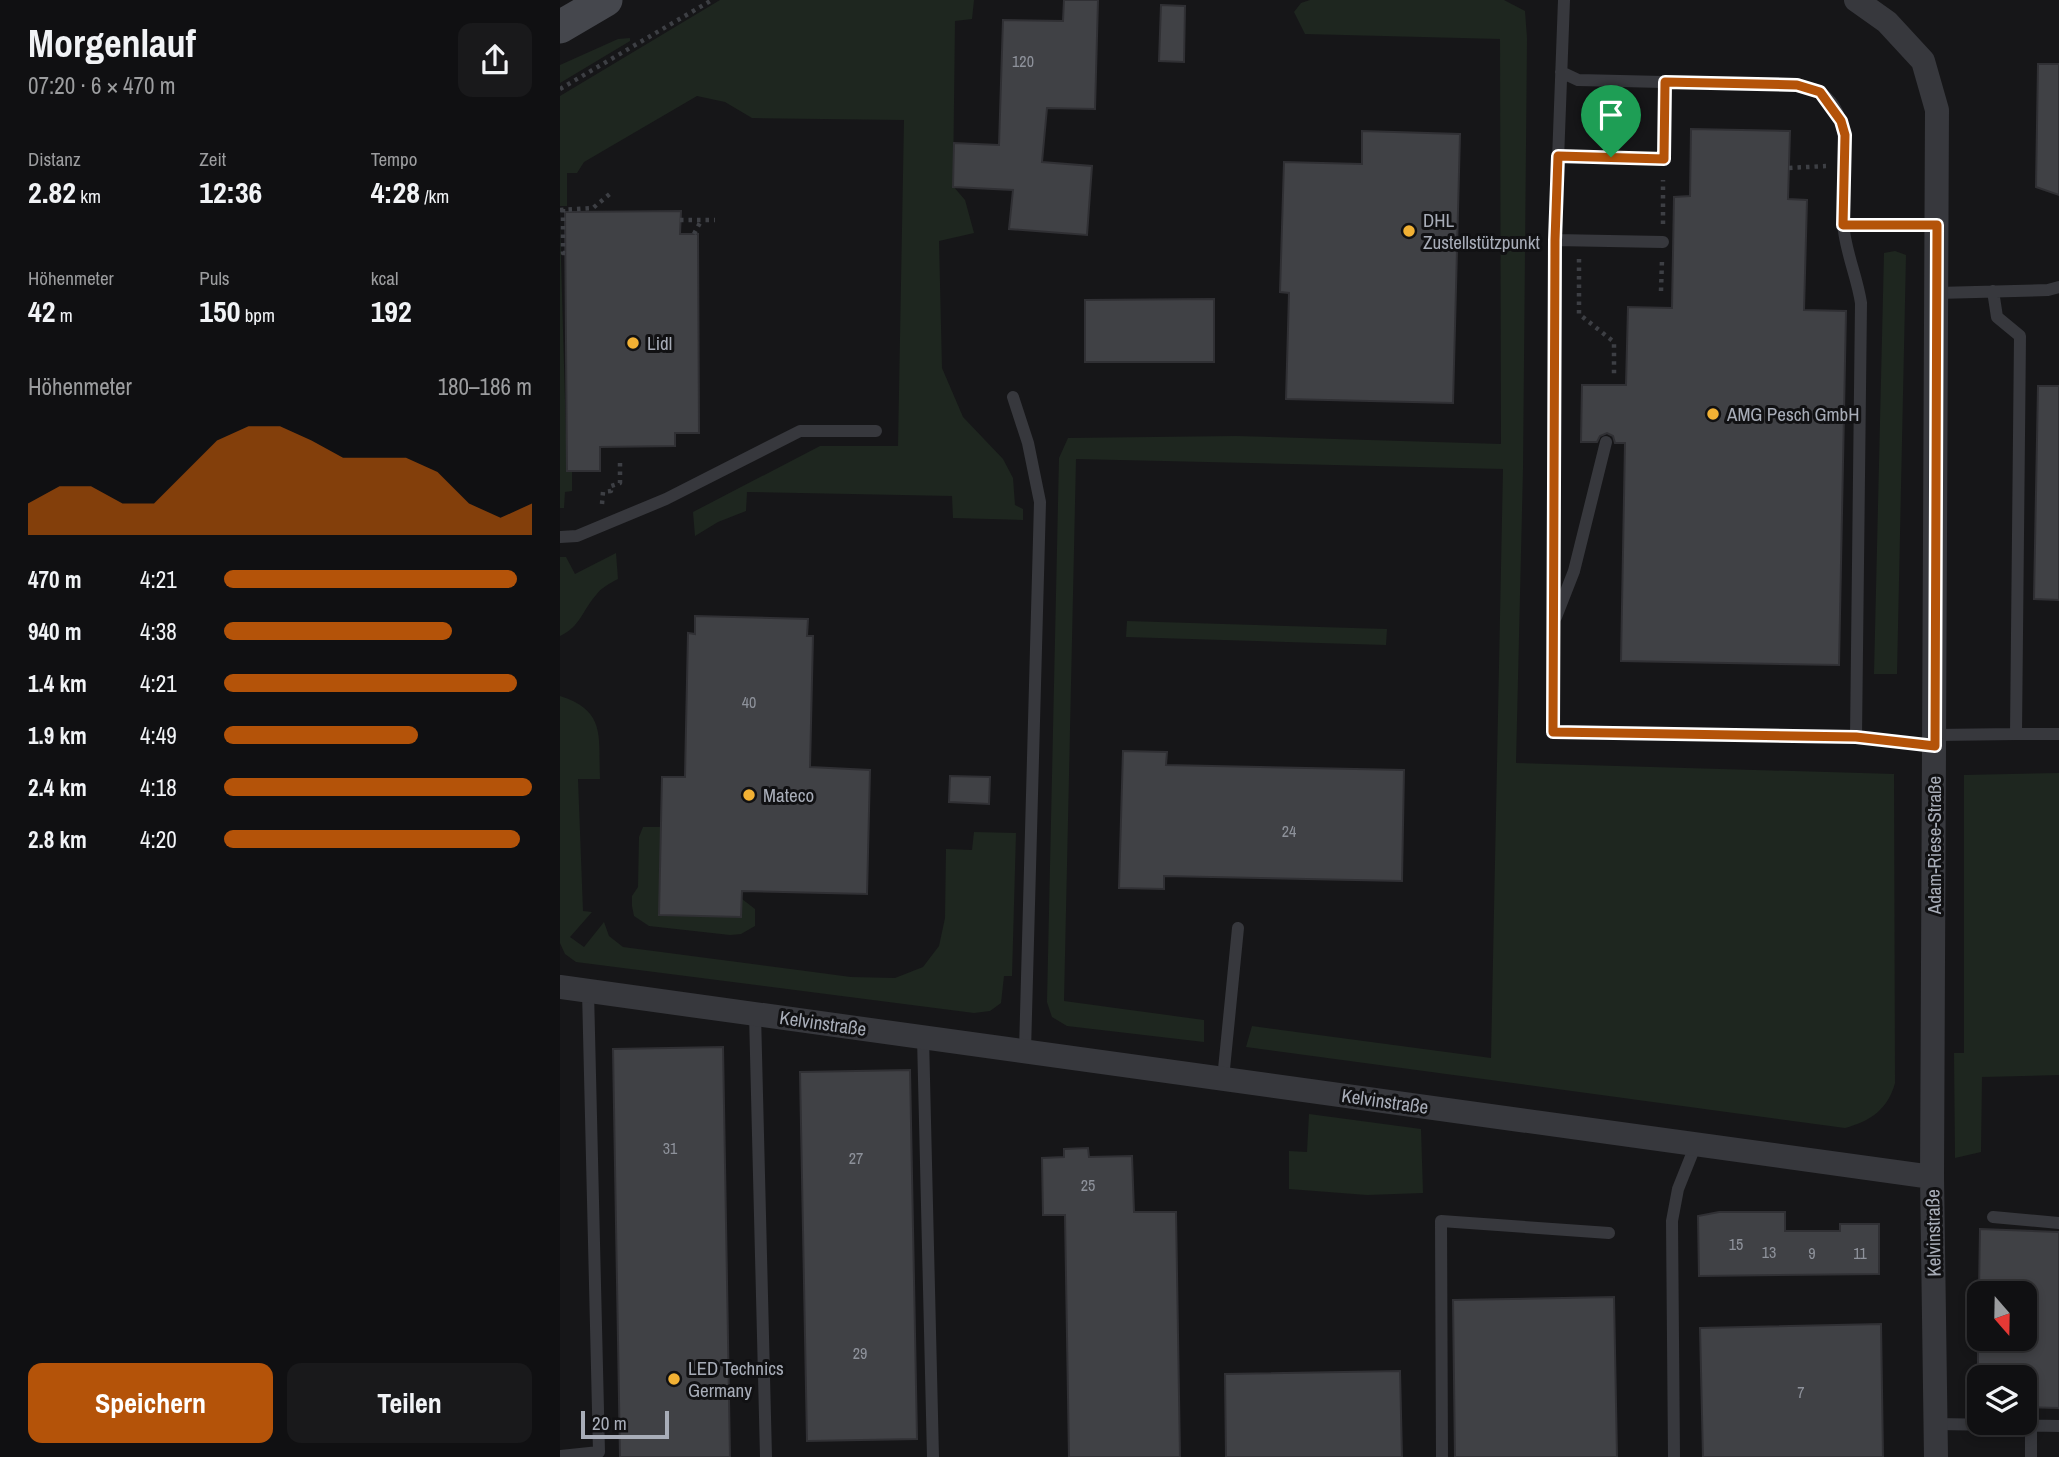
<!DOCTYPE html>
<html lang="de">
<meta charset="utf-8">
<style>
:root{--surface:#101012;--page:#19191b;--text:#f1f3f6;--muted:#9c9d9f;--line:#303032;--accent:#b45309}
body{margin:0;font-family:"Archivo Narrow",sans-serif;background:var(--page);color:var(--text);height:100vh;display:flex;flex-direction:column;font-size:26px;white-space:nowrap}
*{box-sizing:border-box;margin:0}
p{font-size:23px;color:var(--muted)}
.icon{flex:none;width:38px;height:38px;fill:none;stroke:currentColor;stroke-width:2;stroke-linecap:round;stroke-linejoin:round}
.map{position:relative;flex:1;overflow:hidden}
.panel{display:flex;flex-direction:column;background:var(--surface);width:560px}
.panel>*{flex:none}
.needle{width:46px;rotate:160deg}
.buttons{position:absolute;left:1407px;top:1281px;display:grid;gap:14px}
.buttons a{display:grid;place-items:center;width:70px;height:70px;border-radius:14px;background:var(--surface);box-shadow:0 4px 10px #0003,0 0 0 2px var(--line);font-size:35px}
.scale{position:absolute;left:21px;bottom:18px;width:88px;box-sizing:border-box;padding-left:7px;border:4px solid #a8adb8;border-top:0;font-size:19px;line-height:24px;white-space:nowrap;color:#a8adb8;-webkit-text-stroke:5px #111113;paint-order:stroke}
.pin{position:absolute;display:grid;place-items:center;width:60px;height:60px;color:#fff;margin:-72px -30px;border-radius:50% 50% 50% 0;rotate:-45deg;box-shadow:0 0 7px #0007}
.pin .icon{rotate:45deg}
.round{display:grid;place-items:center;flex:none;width:74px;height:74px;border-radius:14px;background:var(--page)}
.summary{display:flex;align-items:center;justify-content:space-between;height:119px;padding:0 28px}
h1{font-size:38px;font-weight:800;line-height:52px}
.figures{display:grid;grid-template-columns:repeat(3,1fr);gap:10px;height:119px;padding:7px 28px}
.figures div{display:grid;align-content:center}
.figures b{font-size:30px;font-weight:800}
.figures small{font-size:19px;font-weight:400}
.figures p{font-size:19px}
.chart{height:196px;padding:14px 28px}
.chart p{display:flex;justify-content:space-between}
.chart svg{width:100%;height:126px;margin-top:7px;fill:var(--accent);opacity:.7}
.primary-button{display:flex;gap:14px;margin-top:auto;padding:14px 28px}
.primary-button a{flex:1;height:80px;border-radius:14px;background:var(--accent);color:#fff;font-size:28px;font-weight:800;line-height:80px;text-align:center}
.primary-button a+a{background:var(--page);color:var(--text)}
ul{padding:0 28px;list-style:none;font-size:23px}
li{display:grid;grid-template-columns:112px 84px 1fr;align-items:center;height:52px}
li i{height:18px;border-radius:9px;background:var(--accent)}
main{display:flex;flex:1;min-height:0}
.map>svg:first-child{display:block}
.green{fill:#1e261f}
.building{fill:#404145;stroke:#303034;stroke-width:2}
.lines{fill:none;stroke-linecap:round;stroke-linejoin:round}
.path{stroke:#3d3f44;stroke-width:4.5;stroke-dasharray:3.5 5;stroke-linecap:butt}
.service{stroke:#37383d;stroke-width:12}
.minor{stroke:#37383d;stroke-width:24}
.secondary{stroke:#45474d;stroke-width:33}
.route-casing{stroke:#fff;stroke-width:14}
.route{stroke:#b45309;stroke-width:9}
.poi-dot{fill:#f2b134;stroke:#111113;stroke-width:2.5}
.labels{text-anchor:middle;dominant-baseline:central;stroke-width:6;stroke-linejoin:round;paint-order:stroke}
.number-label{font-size:16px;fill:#8e929b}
.poi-label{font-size:19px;fill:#a8adb8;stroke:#111113;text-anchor:start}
.street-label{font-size:19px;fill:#a8adb8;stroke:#111113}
</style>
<main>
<section class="panel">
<div class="summary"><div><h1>Morgenlauf</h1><p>07:20 · 6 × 470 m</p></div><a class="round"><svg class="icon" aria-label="share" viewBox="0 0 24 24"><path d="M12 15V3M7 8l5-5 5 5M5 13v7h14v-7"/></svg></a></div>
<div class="figures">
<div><p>Distanz</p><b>2.82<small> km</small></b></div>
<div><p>Zeit</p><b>12:36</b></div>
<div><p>Tempo</p><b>4:28<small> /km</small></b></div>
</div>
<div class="figures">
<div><p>Höhenmeter</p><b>42<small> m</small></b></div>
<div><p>Puls</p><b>150<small> bpm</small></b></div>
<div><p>kcal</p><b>192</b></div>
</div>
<div class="chart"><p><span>Höhenmeter</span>180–186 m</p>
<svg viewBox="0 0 160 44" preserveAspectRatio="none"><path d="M0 44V33L10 27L20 27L30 33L40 33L50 22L60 11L70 6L80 6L90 11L100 17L110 17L120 17L130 22L140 33L150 38L160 33V44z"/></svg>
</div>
<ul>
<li><b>470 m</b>4:21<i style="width:95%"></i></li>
<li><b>940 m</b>4:38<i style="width:74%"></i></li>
<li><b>1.4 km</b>4:21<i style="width:95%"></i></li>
<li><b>1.9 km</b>4:49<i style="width:63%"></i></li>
<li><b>2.4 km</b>4:18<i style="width:100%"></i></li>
<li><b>2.8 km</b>4:20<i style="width:96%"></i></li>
</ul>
<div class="primary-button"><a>Speichern</a><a>Teilen</a></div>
</section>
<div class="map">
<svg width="1499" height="1457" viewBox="0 0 1499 1457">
<rect width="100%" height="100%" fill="#161618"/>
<path class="green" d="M160,0H414L412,19L395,21L393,186L405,200L414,233L379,241L382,368L403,417L443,459L453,478L455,505L463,509V520L393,518L392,496L187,492L186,511L158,522L135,536L133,512L260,446H338L344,120L192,118L165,102L137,96L24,162L17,173H7V206H0V96Z
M750,0H944L965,11L967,38L963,469L956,763L1334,774L1335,1083C1328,1109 1311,1121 1285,1128L686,1047L692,1026L931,1058L943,469L516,459L504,1001L644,1020V1042L507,1026L492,1017L487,1002L499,458L508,438L676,436L941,444L940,39L745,34L734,12L741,3Z
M70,38V41L0,83V65L58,39Z
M0,224L7,470L12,471V491L5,492L4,508H0Z
M1335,251L1346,255L1337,674H1314L1324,253Z
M56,553L58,579C50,583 41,588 36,595C22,611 20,627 0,636V557H6L15,574Z
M567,621L827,629L826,645L566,637Z
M0,696C47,711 38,737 40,779H18L23,911L32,912L10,937L24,947L44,922L49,936L63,947L291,977L335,978L363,967L379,946L385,918L386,849L412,850L414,832L456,833L452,976H444L441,1003L430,1011L414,1013L16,962L5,954L0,943Z
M1499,773V1075L1422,1077L1421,1152L1395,1158L1394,1053H1404V775Z
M83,827H101L99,915L181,917L182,899L195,909V926L181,934L170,935L89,926L74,916L72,906V896L78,887L79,837Z
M749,1114L861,1129L863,1193L807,1195L729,1189V1151L747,1152Z"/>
<path class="building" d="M504,0H538L535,109L487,108L482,162L532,166L527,235L449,229L453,190L393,187L394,143L439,145L443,20L503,21Z
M601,5L625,6L624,62L599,61Z
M1478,64H1499V195L1476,187Z
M1131,129L1230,131L1228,199L1247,200L1244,310L1286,311L1279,665L1061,661L1065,443H1055L1053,436L1047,433L1040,436L1037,442H1021L1022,385H1066L1068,307L1112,308L1114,197L1130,196Z
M802,131L900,134L893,403L726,399L729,293L720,292L724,162L802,164Z
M121,211L120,234H138L139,433H115V446L40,447V471H7L5,212Z
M654,299V362H525V300Z
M1478,386H1499V600L1474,599Z
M135,616L248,619L247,636H253L250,767L310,770L307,894L182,891L181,917L99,915L102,777H125L128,633L135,634Z
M563,751L607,752L606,765L844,770L842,881L604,876V889L559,888Z
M390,776L430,777L429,804L389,802Z
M163,1047L170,1457H60L53,1049Z
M350,1070L357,1439L247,1441L240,1072Z
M528,1148L529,1157L572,1156L574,1212H616L620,1457H509L505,1215H483L482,1158L504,1157V1149Z
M1159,1212H1225V1231H1280V1224H1319V1274L1139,1276L1138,1216Z
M1420,1229L1499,1232V1408L1465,1407V1377H1418V1339H1465V1293H1419Z
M1054,1297L1057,1457H895L893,1300Z
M1321,1324L1323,1457H1143L1140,1328Z
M840,1371L842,1457H666L665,1374Z"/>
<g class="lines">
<path class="path" d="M0,89L152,0
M1104,140L1105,103
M1229,168L1266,166
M3,209V253H6
M0,210L33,208L52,192
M120,220H155
M1103,224V180
M134,234L141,221
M1019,259V314L1054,342V375
M1101,291L1102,260
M42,504L43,492L51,491V486L60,483V460"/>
<path class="service" d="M1004,0L995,240L993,731L1296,737L1375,746
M1001,72L1018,80L1236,85C1243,87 1251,88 1257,91C1299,111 1281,187 1283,223C1285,251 1297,276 1301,303L1296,737
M998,156L1104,159
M1283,225H1377
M995,240L1103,242
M1377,293L1488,290L1499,287
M453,397L468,443L480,502L465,1051
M0,537L17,536L106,499L240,431H316
M996,617L1014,571L1046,442
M1456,734H1499
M1375,735L1456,734L1460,336L1437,317L1433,291
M195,1014L206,1457
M363,1037L373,1457
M663,1079L678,928
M1433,1217L1499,1223
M1376,1424L1499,1426
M0,1456L39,1452L28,991
M882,1457L881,1221L1049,1233
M1114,1457L1112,1221L1118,1189L1136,1144
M1471,1457V1425"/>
<path class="minor" d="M1296,0L1327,22L1363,61L1377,110L1372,1177L1376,1457
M0,987L1372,1177"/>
<path class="secondary" d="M0,27L46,0"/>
</g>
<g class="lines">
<defs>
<path id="route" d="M1105,82L1237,85L1260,92L1281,121L1285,135L1283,225H1377L1375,746L1296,737L993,732L995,240L998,156L1104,159Z"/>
</defs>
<use href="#route" class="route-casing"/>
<use href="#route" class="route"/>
</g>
<g class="poi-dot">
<circle cx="849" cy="231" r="7"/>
<circle cx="73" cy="343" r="7"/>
<circle cx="1153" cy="414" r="7"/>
<circle cx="189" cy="795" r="7"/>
<circle cx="114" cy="1379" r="7"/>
</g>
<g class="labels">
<g class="number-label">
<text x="463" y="61">120</text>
<text x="189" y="702">40</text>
<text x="729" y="831">24</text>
<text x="110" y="1148">31</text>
<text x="296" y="1158">27</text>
<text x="528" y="1185">25</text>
<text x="1176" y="1244">15</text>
<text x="1209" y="1252">13</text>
<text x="1252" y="1253">9</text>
<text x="1300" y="1253">11</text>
<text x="300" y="1353">29</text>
<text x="1241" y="1392">7</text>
</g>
<g class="poi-label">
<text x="863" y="220">DHL<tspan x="863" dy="22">Zustellstützpunkt</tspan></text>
<text x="87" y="343">Lidl</text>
<text x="1167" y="414">AMG Pesch GmbH</text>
<text x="203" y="795">Mateco</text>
<text x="128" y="1368">LED Technics<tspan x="128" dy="22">Germany</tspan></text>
</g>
<g class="street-label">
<text transform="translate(1374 845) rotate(-90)">Adam-Riese-Straße</text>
<text transform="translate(263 1023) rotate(8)">Kelvinstraße</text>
<text transform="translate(825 1101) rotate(8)">Kelvinstraße</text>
<text transform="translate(1373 1233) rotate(-91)">Kelvinstraße</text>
</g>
</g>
</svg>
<div class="buttons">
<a><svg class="needle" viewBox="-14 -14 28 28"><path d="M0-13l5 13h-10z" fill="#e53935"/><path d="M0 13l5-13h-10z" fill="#9c9d9f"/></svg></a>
<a><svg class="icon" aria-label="layers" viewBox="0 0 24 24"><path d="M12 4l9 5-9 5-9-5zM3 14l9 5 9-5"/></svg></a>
</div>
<div class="scale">20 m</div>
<div class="pin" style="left:1051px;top:157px;background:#1e9e55"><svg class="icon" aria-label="arrive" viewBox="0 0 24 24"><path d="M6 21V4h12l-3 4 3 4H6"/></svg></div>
</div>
</main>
